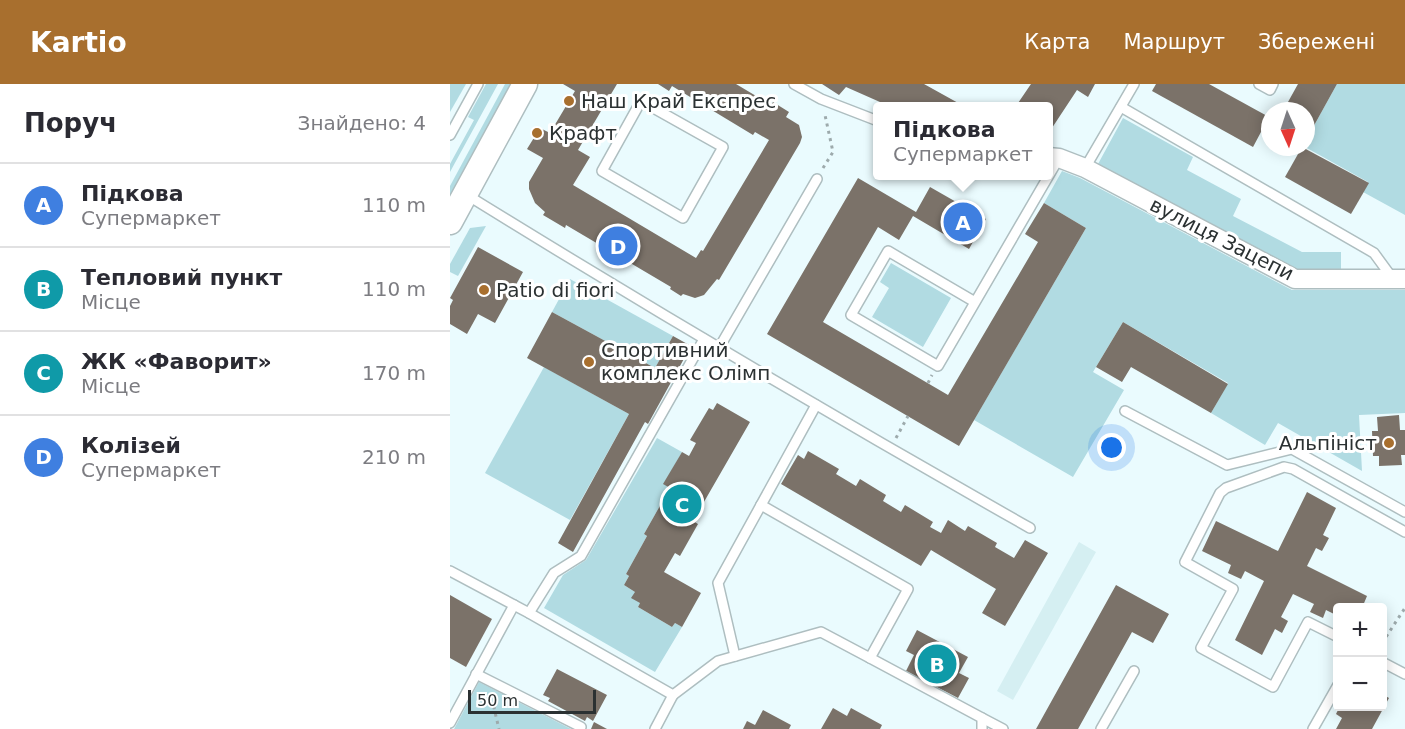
<!DOCTYPE html>
<html lang="uk">
<meta charset="utf-8">
<style>
body{margin:0;font-family:"DejaVu Sans",sans-serif;background:#f2f2f3;color:#2b2b33}
.controls{position:absolute;right:18px;bottom:18px;display:grid;overflow:hidden;border-radius:6px;box-shadow:0 3px 15px #0003}
.controls button{width:54px;height:54px;display:grid;place-items:center;padding:0;border:0;border-bottom:2px solid #e1e1e2;background:#fff;color:#2b2b33;font:30px sans-serif}
.compass{position:absolute;left:811px;top:18px;width:54px;height:54px;border-radius:50%;background:#fff;box-shadow:0 3px 15px #0003;rotate:177deg}
.scale{position:absolute;left:18px;bottom:15px;width:128px;box-sizing:border-box;padding-left:6px;border:3px solid #2b3132;border-top:0;font-size:16px;line-height:21px;white-space:nowrap;color:#2b3132;-webkit-text-stroke:4px #fff;paint-order:stroke}
.you{position:absolute;left:662px;top:364px;width:21px;height:21px;margin:-15px;border:4px solid #fff;border-radius:50%;background:#1a73e8;box-shadow:0 0 0 9px #1a73e833}
.badge{display:grid;place-items:center;width:39px;height:39px;border-radius:50%;background:#a86f2e;color:#fff;font-size:20px;font-weight:700}
.pin{position:absolute;translate:-50% -50%;border:3px solid #fff;box-shadow:0 2px 6px #0006}
.popup{position:absolute;left:423px;top:18px;width:180px;height:78px;box-sizing:border-box;display:grid;place-content:center;border-radius:6px;background:#fff;filter:drop-shadow(0 2px 4px #0005);font-size:20px;white-space:nowrap;color:#7c7c81}
.popup b{font-size:22px;color:#2b2b33}
.popup::after{content:'';position:absolute;left:50%;top:100%;margin-left:-12px;border:12px solid transparent;border-top-color:#fff}
.list{margin:0;padding:0;list-style:none}
h2{display:flex;justify-content:space-between;align-items:center;height:78px;margin:0;padding:0 24px;font-size:26px}
h2 small{font-size:20px;font-weight:400;color:#7c7c81}
.list li{display:grid;grid-template-columns:39px 1fr auto;gap:18px;align-items:center;box-sizing:border-box;height:84px;padding:0 24px;border-top:2px solid #e1e1e2}
.list b{display:block;font-size:22px;white-space:nowrap}
.list p{margin:0;font-size:20px;white-space:nowrap;color:#7c7c81}
.list em{font-size:20px;font-style:normal;color:#7c7c81}
.map{position:relative;flex:none;width:955px;height:645px;overflow:hidden}
header{display:flex;align-items:center;gap:36px;box-sizing:border-box;height:84px;padding:0 30px;background:#a86f2e;color:#fff}
header strong{font-size:28px}
nav{display:flex;gap:33px;margin-inline-start:auto;font-size:21px}
main{display:flex}
aside{flex:1;background:#fff}
.map>svg:first-child{display:block}
.built{fill:#d5eff2}
.green{fill:#b1dbe2}
.building{fill:#7b7269}
.lines{fill:none;stroke-linecap:round;stroke-linejoin:round}
.lane-casing{stroke:#aebec0;stroke-width:12}
.street-casing{stroke:#aebec0;stroke-width:21}
.secondary-casing{stroke:#aebec0;stroke-width:27}
.path{stroke:#9daaac;stroke-width:3;stroke-dasharray:3 4.5;stroke-linecap:butt}
.lane{stroke:#fff;stroke-width:9}
.street{stroke:#fff;stroke-width:18}
.secondary{stroke:#fff;stroke-width:24}
.poi-dot{fill:#a86f2e;stroke:#fff;stroke-width:2}
.labels{text-anchor:middle;dominant-baseline:central;stroke-width:6;stroke-linejoin:round;paint-order:stroke}
.poi-label{font-size:20px;fill:#2b3132;stroke:#fff;text-anchor:start}
.street-label{font-size:20px;fill:#2b3132;stroke:#fff}
</style>
<header>
<strong>Kartio</strong>
<nav><a>Карта</a><a>Маршрут</a><a>Збережені</a></nav>
</header>
<main>
<aside>
<h2>Поруч<small>Знайдено: 4</small></h2>
<ul class="list">
<li><span class="badge" style="background:#3f7fe0">A</span><div><b>Підкова</b><p>Супермаркет</p></div><em>110 m</em></li>
<li><span class="badge" style="background:#0f9aa8">B</span><div><b>Тепловий пункт</b><p>Місце</p></div><em>110 m</em></li>
<li><span class="badge" style="background:#0f9aa8">C</span><div><b>ЖК «Фаворит»</b><p>Місце</p></div><em>170 m</em></li>
<li><span class="badge" style="background:#3f7fe0">D</span><div><b>Колізей</b><p>Супермаркет</p></div><em>210 m</em></li>
</ul>
</aside>
<div class="map">
<svg width="955" height="645" viewBox="0 0 955 645">
<rect width="100%" height="100%" fill="#eafbfe"/>
<path class="built" d="M629 458 646 468 563 616 547 607Z"/>
<g class="green">
<path d="M0 0H16L0 28Z"/>
<path d="M36 0H48L0 88V80L24 36 18 33Z"/>
<path d="M55 0H65L0 119V102Z"/>
<path d="M887 0H955V131L913 108 918 98 855 63 856 56Z"/>
<path d="M673 34 743 73 737 86 791 115 783 132 852 168H891V186H847L648 80Z"/>
<path d="M612 87 630 94 842 206H955V329L909 331 912 387 828 339 815 361 761 329 778 299 673 238 643 288 674 306 623 393 524 336 636 144 594 119Z"/>
<path d="M36 142 8 192 0 188V180L20 144Z"/>
<path d="M441 179 501 214 473 263 422 233 439 204 430 198Z"/>
<path d="M120 195 223 252 205 284 102 228Z"/>
<path d="M94 283 179 330 120 436 35 389Z"/>
<path d="M207 354 232 368 214 400 220 404 194 450 197 452 176 490 179 492 174 501 185 508 190 519 188 523 222 543 225 539 232 543 205 588 94 524 113 491 136 476Z"/>
<path d="M29 598 121 645H4Z"/>
</g>
<g class="building">
<path d="M113 0H167L128 66 140 73 123 101 246 174 251 166 253 167 319 56 305 48 303 51 222 2 219 7 208 0H286L321 21 323 18 339 28 336 33 349 41 352 53 350 59 269 196 267 195 254 211 245 214 233 210 231 212 220 205 221 203 116 141 115 144 93 131 95 128 85 119 79 105V98L93 74 77 65 90 44 100 49 125 7Z"/>
<path d="M372 0H474L510 20 509 22H439L396 3 389 11Z"/>
<path d="M581 0H645L638 13 627 6 598 50V22H566Z"/>
<path d="M706 0H759L819 33 803 63 702 7Z"/>
<path d="M848 0H887L856 56V27H833Z"/>
<path d="M852 63 919 99 901 130 835 93Z"/>
<path d="M408 94 466 128 480 103 536 135 519 165 463 132 449 156 428 143 373 238 498 311 588 158 575 150 594 119 636 144 509 362 317 250Z"/>
<path d="M28 163 73 188 45 239 28 230 17 250 0 240V222L3 216 0 214Z"/>
<path d="M102 228 205 284 223 252 241 262 198 340 195 338 123 468 108 459 179 330 77 274Z"/>
<path d="M673 238 778 300 761 329 681 283 672 298 646 283Z"/>
<path d="M267 319 300 338 243 437 248 440 230 472 225 469 214 488 251 509 232 543 225 539 222 543 188 523 190 519 181 514 185 508 174 501 179 492 176 490 197 452 194 450 220 404 213 400 232 368 239 372 246 359 240 356 259 324 263 326Z"/>
<path d="M949 331 950 346H955V371H951L952 381 929 382V372H923L922 347H928L927 333Z"/>
<path d="M358 367 389 385 386 390 406 402 410 395 436 411 433 417 451 428 455 421 483 438 480 443 491 449 498 436 515 447 518 442 547 459 545 463 564 474 575 456 598 469 555 542 532 529 546 505 481 466 471 482 331 400 348 371 354 375Z"/>
<path d="M857 408 886 424 873 451 879 454 872 467 866 464 857 482 917 512 912 524H888V532L876 526 873 534 860 528 864 520 843 510 831 533 838 537 832 549 825 545 812 571 785 556 814 497 795 487 791 495 778 489 781 481 752 467 766 437 828 467Z"/>
<path d="M666 501 719 530 703 559 682 548 628 645H586Z"/>
<path d="M0 511 42 535 16 583 0 574Z"/>
<path d="M467 546 518 573 509 589 519 594 508 614 456 587 464 571 456 567Z"/>
<path d="M107 585 157 611 143 637 137 633 135 637 98 617 100 614 93 611Z"/>
<path d="M932 610 939 614 922 645H886L892 634 886 630 890 622H932Z"/>
<path d="M383 624 397 632 401 624 432 641 430 645H371Z"/>
<path d="M313 626 341 641 339 645H293L297 637 305 641Z"/>
<path d="M144 638 157 645H141Z"/>
</g>
<g class="lines">
<defs>
<g id="lane">
<path d="M344 0 371 15 428 37"/>
<path d="M809 0 820 6 823 0"/>
<path d="M191 17 273 63 233 134 152 87Z"/>
<path d="M671 23 924 169 943 195"/>
<path d="M0 51 28 0"/>
<path d="M635 84 684 0"/>
<path d="M17 111C203 226 391 337 580 444"/>
<path d="M525 218 438 167 401 231 488 282 609 74"/>
<path d="M269 264 367 95"/>
<path d="M366 321 311 421 458 505 420 574 532 634V645"/>
<path d="M675 327 777 381 842 365 955 428"/>
<path d="M0 487 79 529 223 611 268 577 371 548 420 574"/>
<path d="M79 529 104 489 131 472 254 255"/>
<path d="M888 553 858 538 823 603 751 564 783 505 735 478 770 409 776 404 834 383 843 385 955 448"/>
<path d="M285 572 268 499 311 421"/>
<path d="M932 578 955 590"/>
<path d="M26 590 131 643"/>
<path d="M532 634 553 645"/>
<path d="M0 639 64 521"/>
<path d="M205 645 223 611"/>
<path d="M651 645 684 587"/>
<path d="M863 645 888 601"/>
</g>
<path id="street" d="M598 73 609 74 635 84 845 195H955"/>
<path id="secondary" d="M0 138 75 0"/>
</defs>
<use href="#lane" class="lane-casing"/>
<use href="#street" class="street-casing"/>
<use href="#secondary" class="secondary-casing"/>
<g class="path">
<path d="M373 84 383 68 375 31"/>
<path d="M478 299 482 291"/>
<path d="M446 354 458 332"/>
<path d="M932 559 955 524"/>
<path d="M46 615 44 624 49 645"/>
</g>
<use href="#lane" class="lane"/>
<use href="#street" class="street"/>
<use href="#secondary" class="secondary"/>
</g>
<g class="poi-dot">
<circle cx="119" cy="17" r="6"/>
<circle cx="87" cy="49" r="6"/>
<circle cx="34" cy="206" r="6"/>
<circle cx="139" cy="278" r="6"/>
<circle cx="939" cy="359" r="6"/>
</g>
<g class="labels">
<g class="poi-label">
<text x="131" y="17">Наш Край Експрес</text>
<text x="99" y="49">Крафт</text>
<text x="46" y="206">Patio di fiori</text>
<text x="151" y="266">Спортивний<tspan x="151" dy="23">комплекс Олімп</tspan></text>
<text x="927" y="359" text-anchor="end">Альпініст</text>
</g>
<g class="street-label">
<text transform="translate(772 155) rotate(27)">вулиця Зацепи</text>
</g>
</g>
</svg>
<div class="controls">
<button>+</button>
<button>−</button>
</div>
<svg class="compass" viewBox="-18 -18 36 36"><path d="M0-13l5 13h-10z" fill="#e53935"/><path d="M0 13l5-13h-10z" fill="#7c7c81"/></svg>
<div class="scale">50 m</div>
<div class="you"></div>
<div class="pin badge" style="left:513px;top:138px;background:#3f7fe0">A</div>
<div class="popup"><b>Підкова</b>Супермаркет</div>
<div class="pin badge" style="left:487px;top:580px;background:#0f9aa8">B</div>
<div class="pin badge" style="left:232px;top:420px;background:#0f9aa8">C</div>
<div class="pin badge" style="left:168px;top:162px;background:#3f7fe0">D</div>
</div>
</main>
